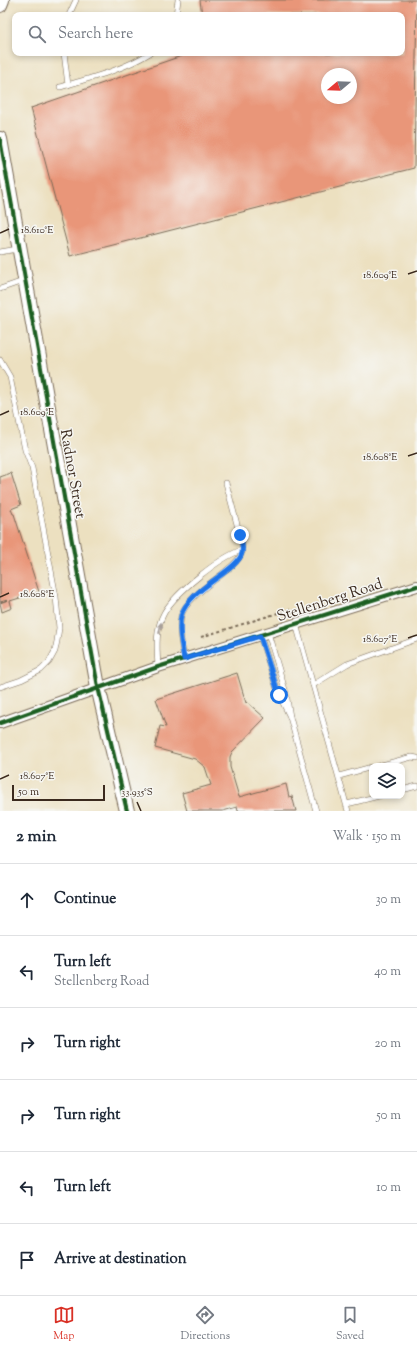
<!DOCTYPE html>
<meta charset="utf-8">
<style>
body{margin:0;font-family:"Sorts Mill Goudy",serif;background:#f2f2f3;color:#1f2937}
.controls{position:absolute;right:12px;bottom:12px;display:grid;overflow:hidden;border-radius:8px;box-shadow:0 2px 6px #0003}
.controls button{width:36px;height:36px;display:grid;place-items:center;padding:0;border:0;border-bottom:1px solid #e0e1e3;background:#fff;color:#1f2937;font:20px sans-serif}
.compass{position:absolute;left:321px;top:68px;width:36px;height:36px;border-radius:50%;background:#fff;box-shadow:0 2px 6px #0003;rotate:251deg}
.scale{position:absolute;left:12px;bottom:10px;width:93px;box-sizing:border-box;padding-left:4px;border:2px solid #3b2a1e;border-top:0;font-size:11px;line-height:14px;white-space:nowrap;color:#3b2a1e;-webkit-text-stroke:3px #f6f6f2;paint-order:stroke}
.stop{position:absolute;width:12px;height:12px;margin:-9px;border:3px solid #1a73e8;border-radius:50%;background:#fff}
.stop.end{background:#1a73e8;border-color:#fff;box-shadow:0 1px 4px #0008}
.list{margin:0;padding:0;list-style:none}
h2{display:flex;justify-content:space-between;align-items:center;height:52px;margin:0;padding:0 16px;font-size:17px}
h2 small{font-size:13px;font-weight:400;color:#747a83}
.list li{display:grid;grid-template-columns:26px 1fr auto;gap:12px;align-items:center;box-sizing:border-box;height:72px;padding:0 16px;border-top:1px solid #e0e1e3}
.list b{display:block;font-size:15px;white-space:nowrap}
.list p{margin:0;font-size:13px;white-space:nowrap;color:#747a83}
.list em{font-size:13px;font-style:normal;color:#747a83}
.icon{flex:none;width:22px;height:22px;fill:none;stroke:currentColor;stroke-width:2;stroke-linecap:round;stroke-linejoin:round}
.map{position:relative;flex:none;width:417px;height:811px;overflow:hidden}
.search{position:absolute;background:#fff;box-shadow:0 2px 6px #0003;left:12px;right:12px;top:12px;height:44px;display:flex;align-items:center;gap:10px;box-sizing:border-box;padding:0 14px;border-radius:8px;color:#747a83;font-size:15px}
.sheet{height:484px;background:#fff}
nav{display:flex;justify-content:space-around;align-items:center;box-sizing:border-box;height:56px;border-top:1px solid #e0e1e3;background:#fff;font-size:11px;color:#747a83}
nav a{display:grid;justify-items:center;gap:2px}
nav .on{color:#d93025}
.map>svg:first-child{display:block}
.building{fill:#e99679;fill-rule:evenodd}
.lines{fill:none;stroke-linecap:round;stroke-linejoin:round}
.lane-casing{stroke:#796a57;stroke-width:6}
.street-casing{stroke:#796a57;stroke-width:12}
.secondary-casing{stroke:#796a57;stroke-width:16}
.path{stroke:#796a57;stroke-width:2;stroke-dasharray:3 3;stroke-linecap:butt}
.lane{stroke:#fff;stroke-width:5}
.street{stroke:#fff;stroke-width:10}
.secondary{stroke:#fff;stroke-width:14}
.cycleway-casing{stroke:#f6f6f2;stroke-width:6}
.cycleway{stroke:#1b5e20;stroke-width:4}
.oneway{fill:#a79f9a}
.route{stroke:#1a73e8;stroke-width:5}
.ticks{fill:none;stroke:#3b2a1e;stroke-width:1.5}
.labels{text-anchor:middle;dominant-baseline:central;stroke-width:3;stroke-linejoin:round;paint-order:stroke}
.street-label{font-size:15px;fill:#3b2a1e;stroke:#f6f6f2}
.ticks-label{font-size:10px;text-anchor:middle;fill:#3b2a1e;stroke:#f6f6f2;stroke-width:3;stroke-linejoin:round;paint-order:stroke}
</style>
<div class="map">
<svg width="417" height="811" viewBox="0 0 417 811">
<rect width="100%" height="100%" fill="#f6f6f2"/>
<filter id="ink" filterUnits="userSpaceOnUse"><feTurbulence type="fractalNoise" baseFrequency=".025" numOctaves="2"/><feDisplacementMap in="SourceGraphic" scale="8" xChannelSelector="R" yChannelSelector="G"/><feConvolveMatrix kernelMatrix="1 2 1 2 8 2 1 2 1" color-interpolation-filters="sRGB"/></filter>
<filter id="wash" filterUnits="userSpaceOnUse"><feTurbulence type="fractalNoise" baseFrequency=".012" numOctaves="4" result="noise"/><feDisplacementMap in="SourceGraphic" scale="16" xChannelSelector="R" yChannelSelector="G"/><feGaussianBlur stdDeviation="0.9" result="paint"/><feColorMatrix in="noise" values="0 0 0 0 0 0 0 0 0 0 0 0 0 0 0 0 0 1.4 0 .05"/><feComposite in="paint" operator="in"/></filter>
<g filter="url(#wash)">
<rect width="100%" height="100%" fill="#ece0c0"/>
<g id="blocks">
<g class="building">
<path d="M200 0H417L414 168 70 256 31 108 190 53H402V15H202ZM327 74H351V98H327Z"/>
<path d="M11 473 21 505 11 509 13 514H14L39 592 10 601 12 608 2 612 0 603 8 600 0 602V477Z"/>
<path d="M237 673 246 703 247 702 265 718 232 752 230 757V767L239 797 286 784 289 797 292 796 296 811H238L237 807 223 811H187L182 793 211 785 205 767 195 759 155 748 160 726 166 727 156 699Z"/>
</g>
</g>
</g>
<g filter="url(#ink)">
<use href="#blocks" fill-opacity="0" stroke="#796a57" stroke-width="1"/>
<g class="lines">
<defs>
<g id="lane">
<path d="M69 15 76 0"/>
<path d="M176 15 178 0"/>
<path d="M64 53 68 85"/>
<path d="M60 87C91 78 123 70 150 53"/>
<path d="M0 252 18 249"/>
<path d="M0 289 23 281"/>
<path d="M0 360 10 377 25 450 32 468 56 597 59 628 57 641 55 651 49 662 41 670 21 680 0 687"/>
<path d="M226 483 242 543V550"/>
<path d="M296 624 348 811"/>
<path d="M260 635 279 695 290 717 286 693 268 633"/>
<path d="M158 667C157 650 155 629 164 613 175 593 220 557 242 550 243 567 188 591 181 616 178 630 182 645 184 659"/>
<path d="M313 685 347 664 417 639"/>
<path d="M290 717 316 811"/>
<path d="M378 766 412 757 417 758"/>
<path d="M339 776 372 767"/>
<path d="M402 790 417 786"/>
<path d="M347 804 379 796"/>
</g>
<path id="street" d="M0 723 158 667 417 586"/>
<g id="secondary">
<path d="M0 5 2 0"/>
<path d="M0 139 98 687 127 811"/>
</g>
</defs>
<use href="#lane" class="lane-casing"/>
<use href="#street" class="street-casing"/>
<use href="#secondary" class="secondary-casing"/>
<path class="path" d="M201 637 291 609 294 613"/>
<use href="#lane" class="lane"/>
<use href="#street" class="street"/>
<use href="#secondary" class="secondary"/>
<defs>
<g id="cycleway">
<path d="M0 139 98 687 127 811"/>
<path d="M0 723 158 667 417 586"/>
</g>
</defs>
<use href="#cycleway" class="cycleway-casing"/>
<use href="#cycleway" class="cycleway"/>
</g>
<defs><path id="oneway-solid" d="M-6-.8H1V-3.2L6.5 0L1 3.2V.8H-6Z"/></defs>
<use class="oneway" href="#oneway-solid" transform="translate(160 628) rotate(-79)"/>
</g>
<g class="lines" filter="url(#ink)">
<path class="route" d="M240 535C242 541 243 547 242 553 238 571 188 589 181 616 178 630 182 645 184 659L260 636 279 695"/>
</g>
<path class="ticks" d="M0 233 9 229M408 274 417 271M0 415 9 411M408 456 417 453M0 597 9 593M408 638 417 635M0 779 9 775M137 802 141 811"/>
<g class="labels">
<g class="street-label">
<text transform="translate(72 474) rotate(80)">Radnor Street</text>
<text transform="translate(330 601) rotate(-18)">Stellenberg Road</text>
</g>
</g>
<g class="ticks-label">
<text x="37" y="233">18.610°E</text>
<text x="380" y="278">18.609°E</text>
<text x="37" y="415">18.609°E</text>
<text x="380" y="460">18.608°E</text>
<text x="37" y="597">18.608°E</text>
<text x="380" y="642">18.607°E</text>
<text x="37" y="779">18.607°E</text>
<text x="137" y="795">33.935°S</text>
</g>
</svg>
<div class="controls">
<button><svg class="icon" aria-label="layers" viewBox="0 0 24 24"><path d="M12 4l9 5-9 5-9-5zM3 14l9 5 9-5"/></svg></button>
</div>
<svg class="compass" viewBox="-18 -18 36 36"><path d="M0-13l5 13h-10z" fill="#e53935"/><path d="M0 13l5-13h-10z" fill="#747a83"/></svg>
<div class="scale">50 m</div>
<div class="stop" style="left:279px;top:695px"></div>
<div class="stop end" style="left:240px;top:535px"></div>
<div class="search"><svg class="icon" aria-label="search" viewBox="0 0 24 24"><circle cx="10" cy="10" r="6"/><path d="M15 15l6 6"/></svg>Search here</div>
</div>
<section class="sheet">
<h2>2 min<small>Walk · 150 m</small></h2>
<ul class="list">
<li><svg class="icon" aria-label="ahead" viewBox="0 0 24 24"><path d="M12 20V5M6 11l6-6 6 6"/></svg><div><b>Continue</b></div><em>30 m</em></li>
<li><svg class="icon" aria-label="left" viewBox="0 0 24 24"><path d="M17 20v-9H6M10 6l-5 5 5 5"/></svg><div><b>Turn left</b><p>Stellenberg Road</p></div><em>40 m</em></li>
<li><svg class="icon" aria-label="right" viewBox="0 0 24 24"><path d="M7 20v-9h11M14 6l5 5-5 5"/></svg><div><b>Turn right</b></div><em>20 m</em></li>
<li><svg class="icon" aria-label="right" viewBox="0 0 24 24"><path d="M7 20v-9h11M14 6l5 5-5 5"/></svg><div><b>Turn right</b></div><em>50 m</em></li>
<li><svg class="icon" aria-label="left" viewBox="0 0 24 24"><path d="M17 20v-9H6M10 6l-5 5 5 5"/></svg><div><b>Turn left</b></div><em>10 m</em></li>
<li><svg class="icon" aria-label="arrive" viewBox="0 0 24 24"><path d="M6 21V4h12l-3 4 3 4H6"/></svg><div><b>Arrive at destination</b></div></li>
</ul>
</section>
<nav>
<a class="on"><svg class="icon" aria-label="map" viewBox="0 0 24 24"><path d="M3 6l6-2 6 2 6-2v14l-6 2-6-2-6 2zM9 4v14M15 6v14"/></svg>Map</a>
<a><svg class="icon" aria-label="directions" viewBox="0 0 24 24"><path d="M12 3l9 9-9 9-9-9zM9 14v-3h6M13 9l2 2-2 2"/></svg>Directions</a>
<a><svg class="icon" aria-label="saved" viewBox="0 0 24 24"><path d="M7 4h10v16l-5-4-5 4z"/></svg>Saved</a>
</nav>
